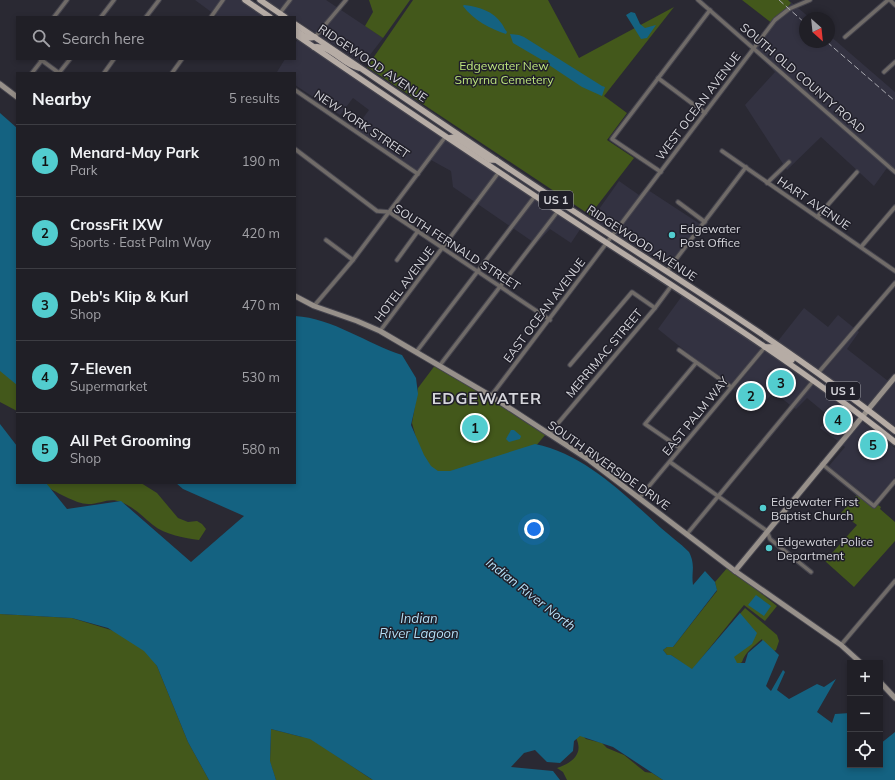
<!DOCTYPE html>
<meta charset="utf-8">
<style>
body{margin:0;font-family:Mulish,sans-serif;background:#2d2c32;color:#f1f3f6}
.controls{position:absolute;right:12px;bottom:12px;display:grid;overflow:hidden;border-radius:0px;box-shadow:0 2px 6px #0003}
.controls button{width:36px;height:36px;display:grid;place-items:center;padding:0;border:0;border-bottom:1px solid #3d3d43;background:#201f26;color:#f1f3f6;font:20px sans-serif}
.compass{position:absolute;left:799px;top:12px;width:36px;height:36px;border-radius:50%;background:#201f26;box-shadow:0 2px 6px #0003;rotate:153deg}
.you{position:absolute;left:534px;top:529px;width:14px;height:14px;margin:-10px;border:3px solid #fff;border-radius:50%;background:#1a73e8;box-shadow:0 0 0 6px #1a73e833}
.badge{display:grid;place-items:center;width:26px;height:26px;border-radius:50%;background:#52cdcf;color:#111;font-size:13px;font-weight:700}
.pin{position:absolute;translate:-50% -50%;border:2px solid #fff;box-shadow:0 1px 4px #0006}
.list{margin:0;padding:0;list-style:none}
h2{display:flex;justify-content:space-between;align-items:center;height:52px;margin:0;padding:0 16px;font-size:17px}
h2 small{font-size:13px;font-weight:400;color:#a2a2a7}
.list li{display:grid;grid-template-columns:26px 1fr auto;gap:12px;align-items:center;box-sizing:border-box;height:72px;padding:0 16px;border-top:1px solid #3d3d43}
.list b{display:block;font-size:15px;white-space:nowrap}
.list p{margin:0;font-size:13px;white-space:nowrap;color:#a2a2a7}
.list em{font-size:13px;font-style:normal;color:#a2a2a7}
.icon{flex:none;width:22px;height:22px;fill:none;stroke:currentColor;stroke-width:2;stroke-linecap:round;stroke-linejoin:round}
.map{position:relative;flex:none;width:895px;height:780px;overflow:hidden}
.search{position:absolute;background:#201f26;box-shadow:0 2px 6px #0003;left:16px;top:16px;width:280px;height:44px;display:flex;align-items:center;gap:10px;box-sizing:border-box;padding:0 14px;border-radius:0px;color:#a2a2a7;font-size:15px}
.panel{position:absolute;background:#201f26;box-shadow:0 2px 6px #0003;left:16px;top:72px;width:280px;height:412px;border-radius:0px}
.map>svg:first-child{display:block}
.built{fill:#333241}
.green{fill:#43581b}
.water{fill:#146281}
.lines{fill:none;stroke-linecap:round;stroke-linejoin:round}
.street-casing{stroke:#45444e;stroke-width:5.5}
.secondary-casing{stroke:#45444e;stroke-width:7}
.primary-casing{stroke:#45444e;stroke-width:8}
.street{stroke:#706b68;stroke-width:3.5}
.secondary{stroke:#97908a;stroke-width:5}
.primary{stroke:#b6aca5;stroke-width:5.5}
.rail{stroke:#aaaab1;stroke-width:1;stroke-dasharray:6 3;stroke-linecap:butt}
.poi-dot{fill:#52cdcf;stroke:#201f29;stroke-width:1.5}
.labels{text-anchor:middle;dominant-baseline:central;stroke-width:3;stroke-linejoin:round;paint-order:stroke}
.shield{fill:#201f29;stroke:#9e9ea5;stroke-width:1}
.shield-label{font-size:11px;font-weight:bold;fill:#d4d4da}
.street-label{font-size:12px;fill:#d4d4da;stroke:#201f29}
.park-label{font-size:12px;fill:#bce47c;stroke:#201f29}
.poi-label{font-size:12px;fill:#d4d4da;stroke:#201f29;text-anchor:start}
.water-label{font-size:13px;font-style:italic;fill:#b3dff6;stroke:#201f29}
.district-label{font-size:16px;font-weight:bold;letter-spacing:1px;fill:#d4d4da;stroke:#201f29}
</style>
<div class="map">
<svg width="895" height="780" viewBox="0 0 895 780">
<rect width="100%" height="100%" fill="#2a2933"/>
<g class="built">
<path d="M195 0H241L264 16 218 17Z"/>
<path d="M266 0H326L383 38 363 64 295 19V17H291Z"/>
<path d="M791 2 810 18H805V42H829V35L895 92V175L887 168 874 186 821 137 787 170 745 105 775 72 752 50Z"/>
<path d="M298 39 581 228 571 243 550 229 536 244 453 187 451 171 431 160 420 175 354 130 369 110 353 98 340 115 295 85V73L277 72 285 59H295V43Z"/>
<path d="M619 181 639 195 645 188 703 226 695 234 670 267 592 219Z"/>
<path d="M682 296 761 348 729 386 658 329Z"/>
<path d="M804 308 828 327 838 315 859 332 847 349 888 381 868 405 778 341Z"/>
<path d="M765 351 809 382 790 405 774 392 758 408 733 390Z"/>
<path d="M895 380V426L872 408Z"/>
<path d="M813 384 857 418 838 441 820 428 830 417 807 398 796 409 794 408Z"/>
<path d="M861 421 895 448V477L874 502 829 466 845 447 841 444Z"/>
</g>
<g class="green">
<path d="M369 0H410L383 38 365 26 373 12Z"/>
<path d="M413 0H548L579 58 674 7 604 96 627 113 607 140 634 158 590 215 367 67Z"/>
<path d="M742 0H788L791 3 773 24Z"/>
<path d="M0 356 17 384V411L0 402Z"/>
<path d="M436 364 546 434 535 447 457 489 422 460 412 423 418 388Z"/>
<path d="M42 483H141L157 493 178 518 188 522 197 521 202 524 206 529 199 540C185 538 165 535 153 525 142 516 135 508 121 502 109 497 101 504 88 504 76 504 55 491 43 485Z"/>
<path d="M857 495 873 507 878 505 881 507 880 509 895 522V541L854 587 825 561 857 525 841 513Z"/>
<path d="M728 567 777 606 765 621 744 605 692 670 671 655H667L663 650 667 647H673L717 591 715 582Z"/>
<path d="M745 608 777 635 779 641 776 650 774 651 763 643 762 639C754 646 745 652 742 662L739 664 734 662 733 656 739 615Z"/>
<path d="M0 614 72 618 137 638 157 666 188 742 209 780H0Z"/>
<path d="M271 729 302 737 307 736 371 779 377 780H276L270 762Z"/>
<path d="M582 735 586 739 602 743 607 748 624 755 645 772 652 773 663 780H567L563 772 557 768C572 763 584 754 576 738Z"/>
</g>
<g class="water">
<path d="M464 5C480 7 493 11 502 24 504 27 505 30 507 32L506 34C491 29 473 20 463 6Z"/>
<path d="M631 12 635 13 640 24 645 28 656 25 647 38 641 39 626 15Z"/>
<path d="M510 34 519 35 524 37 602 86 605 87 602 96 582 87 549 65 548 60H542L513 43Z"/>
<path d="M0 113 17 128V385L0 371Z"/>
<path d="M295 316C333 318 367 344 402 355L416 378 418 394 411 425 424 455 431 466 438 471H450L535 444C585 454 625 495 661 528 670 536 680 543 689 552 696 566 691 572 693 585L705 571 715 582 717 590 673 647H667L663 650 667 655H671L692 669 740 613 757 633 752 644 734 657 737 663H745L748 653 763 640 779 655 766 686 771 691 783 670 785 672 777 690 789 699 817 684 824 687 836 679 817 712 832 723 835 714 850 713V765H880V744L895 732V780H663L613 747 580 736 574 741 573 751 560 763 547 762 535 750 524 753 511 767 553 771 560 780H373L310 739 271 729 270 761 276 780H209L188 742 157 666 144 651 108 628 72 618 0 614V424L17 446V483H46L67 509 121 501 191 562 244 516 183 489 176 483H295Z"/>
<path d="M511 430H514L521 436 520 439 509 442 506 439Z"/>
<path d="M756 595 771 606 764 616 748 605Z"/>
</g>
<g class="lines">
<defs>
<g id="street">
<path d="M698 0 895 172"/>
<path d="M890 0 895 5"/>
<path d="M280 13 290 0"/>
<path d="M54 17 67 0"/>
<path d="M101 17 114 0"/>
<path d="M146 17 159 0"/>
<path d="M211 17 223 0"/>
<path d="M315 37 346 0"/>
<path d="M845 37 888 0"/>
<path d="M40 59 59 73 70 59"/>
<path d="M884 72 895 62"/>
<path d="M32 73 42 60"/>
<path d="M104 73 114 59"/>
<path d="M172 73 182 59"/>
<path d="M658 78 705 113"/>
<path d="M295 90 418 174"/>
<path d="M295 149 377 211 389 212 550 320"/>
<path d="M722 151 895 271"/>
<path d="M661 172 612 139 710 10"/>
<path d="M767 183 789 162"/>
<path d="M678 202 705 222"/>
<path d="M817 217 857 172"/>
<path d="M326 240 353 260"/>
<path d="M861 247 895 207"/>
<path d="M397 260 418 231"/>
<path d="M667 271 746 167"/>
<path d="M314 306 353 260 446 136"/>
<path d="M380 331 499 172"/>
<path d="M679 350 731 387"/>
<path d="M417 351 535 196"/>
<path d="M440 365 558 211"/>
<path d="M570 365 632 292 655 308"/>
<path d="M818 373 895 283"/>
<path d="M491 396 775 20 789 9 810 0"/>
<path d="M549 434 655 308 672 285"/>
<path d="M680 448 645 424 696 363"/>
<path d="M670 462 767 531 770 539 811 572"/>
<path d="M822 464 874 506 895 481"/>
<path d="M640 497 765 347"/>
<path d="M687 534 814 380"/>
<path d="M841 645 895 581"/>
</g>
<g id="secondary">
<path d="M0 84 17 97"/>
<path d="M295 296 314 306 357 321 380 331 491 396 589 460 735 571 841 645 861 663"/>
<path d="M735 571 895 377"/>
<path d="M880 682 895 698"/>
</g>
<g id="primary">
<path d="M245 0 270 17"/>
<path d="M260 0 285 17"/>
<path d="M295 24C385 84 473 146 564 205 676 278 790 348 895 431"/>
<path d="M295 30C301 34 307 40 315 37"/>
<path d="M295 34C382 94 470 153 558 211 672 286 788 357 895 442"/>
<path d="M314 47C330 44 343 65 359 68"/>
<path d="M449 138 455 137 490 160H496"/>
<path d="M765 347H772L792 360"/>
</g>
</defs>
<use href="#street" class="street-casing"/>
<use href="#secondary" class="secondary-casing"/>
<use href="#primary" class="primary-casing"/>
<use href="#street" class="street"/>
<use href="#secondary" class="secondary"/>
<use href="#primary" class="primary"/>
<g class="rail">
<path d="M779 0 805 23"/>
<path d="M827 42 895 101"/>
</g>
</g>
<g class="poi-dot">
<circle cx="672" cy="235" r="4"/>
<circle cx="763" cy="508" r="4"/>
<circle cx="769" cy="548" r="4"/>
</g>
<g class="labels">
<g class="shield">
<rect x="539" y="191" width="34" height="18" rx="3"/>
<rect x="826" y="382" width="34" height="18" rx="3"/>
</g>
<g class="shield-label">
<text x="556" y="200">US 1</text>
<text x="843" y="391">US 1</text>
</g>
<g class="street-label">
<text transform="translate(373 63) rotate(34)">RIDGEWOOD AVENUE</text>
<text transform="translate(803 78) rotate(41)">SOUTH OLD COUNTY ROAD</text>
<text transform="translate(698 106) rotate(-53)">WEST OCEAN AVENUE</text>
<text transform="translate(362 124) rotate(34)">NEW YORK STREET</text>
<text transform="translate(814 203) rotate(34)">HART AVENUE</text>
<text transform="translate(642 243) rotate(33)">RIDGEWOOD AVENUE</text>
<text transform="translate(457 247) rotate(33)">SOUTH FERNALD STREET</text>
<text transform="translate(404 284) rotate(-53)">HOTEL AVENUE</text>
<text transform="translate(544 310) rotate(-53)">EAST OCEAN AVENUE</text>
<text transform="translate(604 353) rotate(-50)">MERRIMAC STREET</text>
<text transform="translate(695 416) rotate(-51)">EAST PALM WAY</text>
<text transform="translate(609 465) rotate(35)">SOUTH RIVERSIDE DRIVE</text>
</g>
<g class="park-label">
<text x="504" y="65">Edgewater New<tspan x="504" dy="14">Smyrna Cemetery</tspan></text>
</g>
<g class="poi-label">
<text x="680" y="228">Edgewater<tspan x="680" dy="14">Post Office</tspan></text>
<text x="771" y="501">Edgewater First<tspan x="771" dy="14">Baptist Church</tspan></text>
<text x="777" y="541">Edgewater Police<tspan x="777" dy="14">Department</tspan></text>
</g>
<g class="water-label">
<text transform="translate(531 594) rotate(38)">Indian River North</text>
<text x="419" y="618">Indian<tspan x="419" dy="15">River Lagoon</tspan></text>
</g>
<g class="district-label">
<text x="487" y="398">EDGEWATER</text>
</g>
</g>
</svg>
<div class="controls">
<button>+</button>
<button>−</button>
<button><svg class="icon" aria-label="locate" viewBox="0 0 24 24"><circle cx="12" cy="12" r="6"/><path d="M12 2v4M12 18v4M2 12h4M18 12h4"/></svg></button>
</div>
<svg class="compass" viewBox="-18 -18 36 36"><path d="M0-13l5 13h-10z" fill="#e53935"/><path d="M0 13l5-13h-10z" fill="#a2a2a7"/></svg>
<div class="you"></div>
<div class="pin badge" style="left:475px;top:428px">1</div>
<div class="pin badge" style="left:751px;top:396px">2</div>
<div class="pin badge" style="left:781px;top:383px">3</div>
<div class="pin badge" style="left:838px;top:420px">4</div>
<div class="pin badge" style="left:873px;top:445px">5</div>
<div class="search"><svg class="icon" aria-label="search" viewBox="0 0 24 24"><circle cx="10" cy="10" r="6"/><path d="M15 15l6 6"/></svg>Search here</div>
<section class="panel">
<h2>Nearby<small>5 results</small></h2>
<ul class="list">
<li><span class="badge">1</span><div><b>Menard-May Park</b><p>Park</p></div><em>190 m</em></li>
<li><span class="badge">2</span><div><b>CrossFit IXW</b><p>Sports · East Palm Way</p></div><em>420 m</em></li>
<li><span class="badge">3</span><div><b>Deb's Klip &amp; Kurl</b><p>Shop</p></div><em>470 m</em></li>
<li><span class="badge">4</span><div><b>7-Eleven</b><p>Supermarket</p></div><em>530 m</em></li>
<li><span class="badge">5</span><div><b>All Pet Grooming</b><p>Shop</p></div><em>580 m</em></li>
</ul>
</section>
</div>
